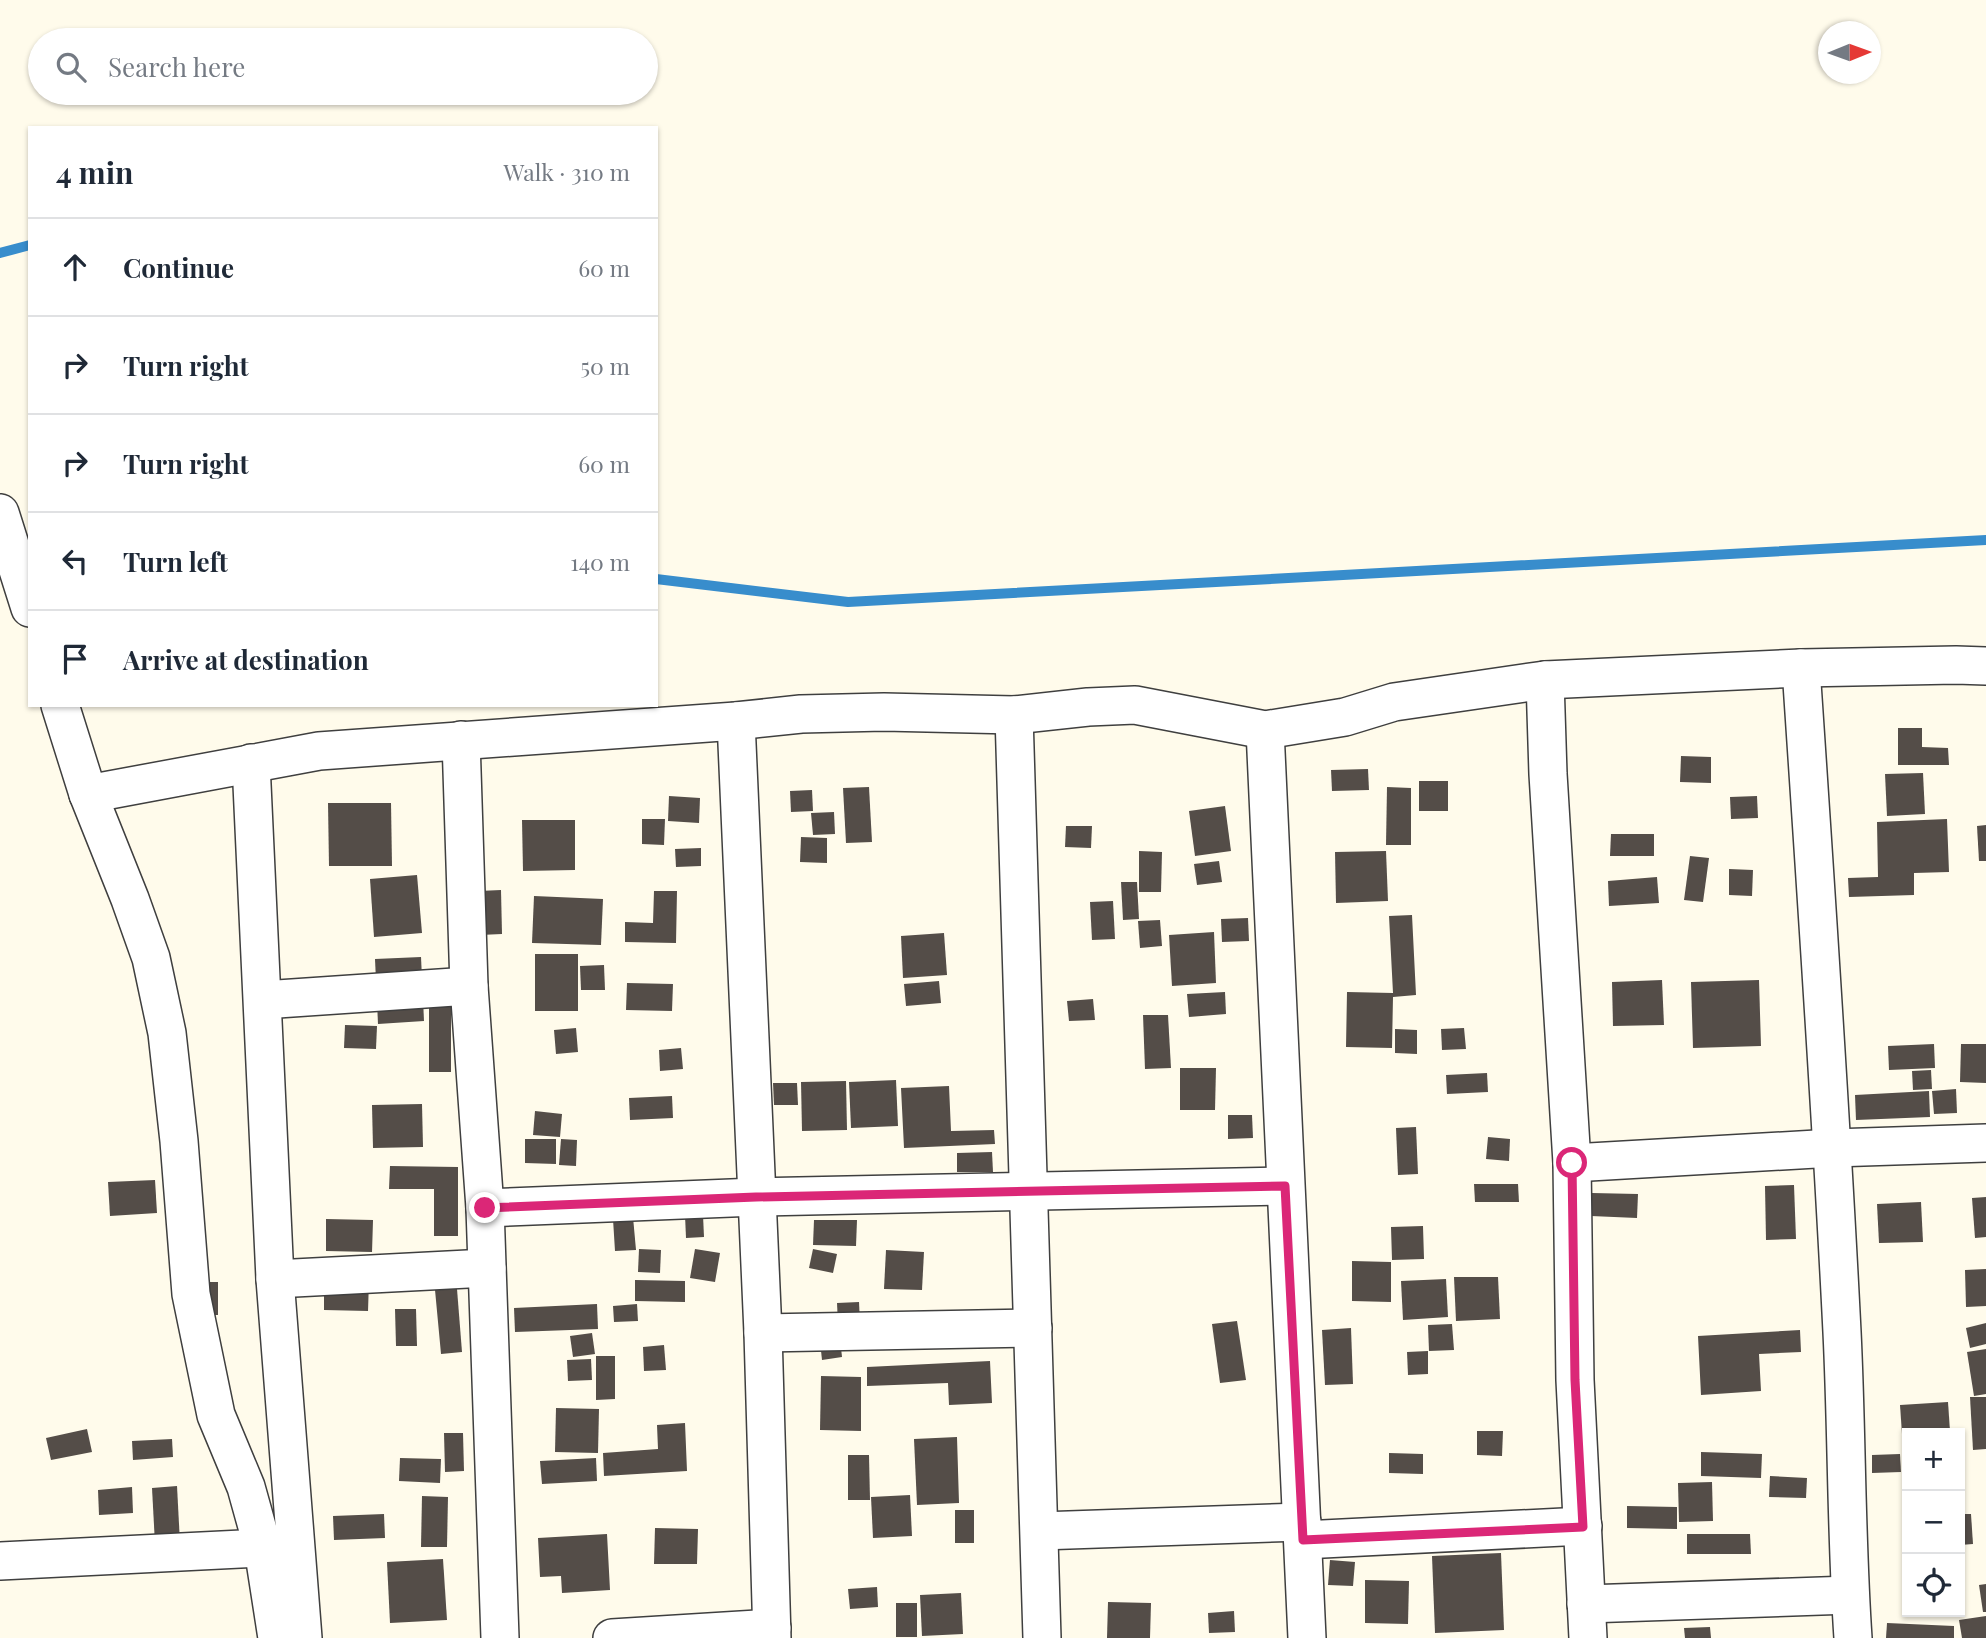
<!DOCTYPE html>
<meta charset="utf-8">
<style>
body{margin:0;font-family:"Playfair Display",serif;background:#f6f6f7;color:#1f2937}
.controls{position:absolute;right:21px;bottom:21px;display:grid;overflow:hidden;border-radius:0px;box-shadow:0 2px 5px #0004}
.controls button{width:63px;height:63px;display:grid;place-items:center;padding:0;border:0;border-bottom:2px solid #e0e1e3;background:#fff;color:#1f2937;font:35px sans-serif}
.compass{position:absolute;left:1818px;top:21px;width:63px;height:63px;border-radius:50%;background:#fff;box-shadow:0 2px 5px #0004;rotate:89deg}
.stop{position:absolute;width:21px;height:21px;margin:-16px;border:5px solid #db2777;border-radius:50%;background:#fff}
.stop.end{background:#db2777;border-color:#fff;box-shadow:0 2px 7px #0008}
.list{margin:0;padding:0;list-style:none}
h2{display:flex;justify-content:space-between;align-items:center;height:91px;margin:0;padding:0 28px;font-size:30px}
h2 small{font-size:23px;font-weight:400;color:#747a83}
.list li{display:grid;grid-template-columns:46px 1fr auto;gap:21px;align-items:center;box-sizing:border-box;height:98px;padding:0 28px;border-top:2px solid #e0e1e3}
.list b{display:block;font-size:26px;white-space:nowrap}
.list em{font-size:23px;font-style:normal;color:#747a83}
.icon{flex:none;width:38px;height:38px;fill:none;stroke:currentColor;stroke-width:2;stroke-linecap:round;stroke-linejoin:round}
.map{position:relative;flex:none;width:1986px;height:1638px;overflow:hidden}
.search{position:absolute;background:#fff;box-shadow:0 2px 5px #0004;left:28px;top:28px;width:630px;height:77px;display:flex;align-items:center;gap:18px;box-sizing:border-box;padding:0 24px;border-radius:38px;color:#747a83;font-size:26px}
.panel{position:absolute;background:#fff;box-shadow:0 2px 5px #0004;left:28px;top:126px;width:630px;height:581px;border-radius:0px}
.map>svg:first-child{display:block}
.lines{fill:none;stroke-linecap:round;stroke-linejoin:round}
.stream{stroke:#388dcc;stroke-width:10}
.building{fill:#544d48}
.minor-casing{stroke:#3f3f3f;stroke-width:40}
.minor{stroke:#fff;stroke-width:37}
.route{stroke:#db2777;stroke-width:9}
</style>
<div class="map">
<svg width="1986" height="1638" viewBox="0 0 1986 1638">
<rect width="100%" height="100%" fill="#fffbeb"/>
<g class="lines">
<g class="stream">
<path d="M0 253 30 245"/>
<path d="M656 579 848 602 1986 540"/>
</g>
</g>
<g class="building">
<path d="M1898 728H1922V747L1948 748 1949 765H1898Z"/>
<path d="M1681 756 1711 757V783L1680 782Z"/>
<path d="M1368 769 1369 790 1332 791 1331 770Z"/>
<path d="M1923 773 1925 814 1887 816 1885 774Z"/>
<rect x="1419" y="781" width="29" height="30"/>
<path d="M869 787 872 842 846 843 843 788Z"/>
<path d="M1387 787 1411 788V845H1386Z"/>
<path d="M812 790 813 811 791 812 790 791Z"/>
<path d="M669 796 700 798 699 823 668 821Z"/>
<path d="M1757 796 1758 818 1731 819 1730 797Z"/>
<path d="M328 803H391L392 866H329Z"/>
<path d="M1225 806 1231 851 1195 856 1189 811Z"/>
<path d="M834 812 835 834 813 835 811 813Z"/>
<path d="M642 819H665L664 845 642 844Z"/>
<path d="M1947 819 1949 872 1914 873V895L1849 897 1848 878 1878 877 1877 822Z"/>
<path d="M522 820H575V870L523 871Z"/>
<path d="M1986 825V861H1979L1977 826Z"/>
<path d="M1066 826H1092L1091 848 1065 847Z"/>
<path d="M1611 834H1654V856H1610Z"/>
<path d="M801 837 827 838V863L800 862Z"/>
<path d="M701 848V866L676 867 675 849Z"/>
<path d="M1139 851 1162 852 1161 892H1139Z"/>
<path d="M1386 851 1388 901 1336 903 1335 852Z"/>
<path d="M1690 856 1709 858 1703 902 1684 900Z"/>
<path d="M1219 861 1222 882 1197 885 1194 864Z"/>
<path d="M1729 869 1753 870 1752 896 1729 895Z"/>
<path d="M417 875 422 933 374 937 370 879Z"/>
<path d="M1657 877 1659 903 1609 906 1608 881Z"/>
<path d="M1121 882H1137L1139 919 1123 920Z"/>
<path d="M501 890 502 934 480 935 479 891Z"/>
<path d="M654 891H677L676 943 625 942V922L653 923Z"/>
<path d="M534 896 603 899 601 945 532 943Z"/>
<path d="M1113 901 1115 939 1092 940 1090 902Z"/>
<path d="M1412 915 1416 995 1393 997 1392 1048 1346 1047 1347 992 1393 993 1389 916Z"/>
<path d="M1248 918 1249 941 1222 942 1221 919Z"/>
<path d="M1160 920 1162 946 1140 948 1138 921Z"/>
<path d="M1214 932 1216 983 1172 986 1169 935Z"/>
<path d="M944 933 947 975 903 978 901 936Z"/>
<rect x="535" y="954" width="43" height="57"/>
<path d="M421 957 424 1021 378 1024 375 959Z"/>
<path d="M604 965 605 990H581L580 966Z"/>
<path d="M1662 980 1664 1025 1613 1026 1612 982Z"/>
<path d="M1759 980 1761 1046 1693 1048 1691 982Z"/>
<path d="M939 981 941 1003 906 1006 904 984Z"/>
<path d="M627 983 673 984 672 1011 626 1010Z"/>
<path d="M1225 992 1226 1014 1189 1017 1187 994Z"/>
<path d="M1093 999 1095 1020 1069 1021 1067 1001Z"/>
<rect x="429" y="1004" width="22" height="68"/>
<path d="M1143 1015H1168L1171 1068 1145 1069Z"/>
<path d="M345 1025 377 1026 376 1049 344 1048Z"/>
<path d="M576 1028 578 1052 556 1054 554 1030Z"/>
<path d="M1464 1028 1466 1049 1442 1050 1441 1029Z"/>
<path d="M1395 1029 1417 1030V1054L1395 1053Z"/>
<path d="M1934 1044 1935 1068 1889 1070 1888 1046Z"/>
<path d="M1961 1044H1986V1083L1960 1082Z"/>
<path d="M681 1048 683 1069 660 1071 659 1050Z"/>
<path d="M1180 1068H1216L1215 1110H1180Z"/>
<path d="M1931 1070 1932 1089 1913 1090 1912 1071Z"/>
<path d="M1487 1073 1488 1092 1447 1094 1446 1075Z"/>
<path d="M896 1080 898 1126 851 1128 849 1082Z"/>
<path d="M846 1081 847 1130 802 1131 801 1082Z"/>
<path d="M773 1083H797L798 1105H774Z"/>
<path d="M949 1086 951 1131 994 1130 995 1144 904 1148 901 1088Z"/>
<path d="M1956 1089 1957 1113 1934 1114 1932 1091Z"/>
<path d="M1929 1091 1930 1117 1856 1120 1855 1095Z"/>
<path d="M672 1096 673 1118 630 1120 629 1098Z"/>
<path d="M422 1104 423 1147 373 1148 372 1105Z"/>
<path d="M535 1111 562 1114 560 1137 533 1135Z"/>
<path d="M1228 1115H1252L1253 1138 1228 1139Z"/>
<path d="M1416 1127 1418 1174 1398 1175 1396 1128Z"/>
<path d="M1488 1137 1510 1139 1509 1161 1486 1159Z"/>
<path d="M525 1139H556V1164L525 1163Z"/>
<path d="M561 1139 577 1140 576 1166 559 1165Z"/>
<path d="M992 1152 993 1172H957V1153Z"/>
<path d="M390 1166 458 1167V1236H434V1189H389Z"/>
<path d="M155 1180 157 1213 110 1216 108 1182Z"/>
<path d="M1474 1184H1518L1519 1202H1475Z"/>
<path d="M1794 1185 1796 1239 1766 1240 1765 1186Z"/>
<path d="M1592 1193 1638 1194 1637 1218 1591 1216Z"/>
<path d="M1986 1197V1237L1975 1238 1972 1198Z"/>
<path d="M1921 1202 1923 1242 1879 1243 1877 1204Z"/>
<path d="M685 1215H703L704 1237 686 1238Z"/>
<path d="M633 1217 636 1250 615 1251 613 1219Z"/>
<path d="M326 1219 373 1220 372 1252 326 1251Z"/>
<path d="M814 1220H857L856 1246 813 1245Z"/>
<path d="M1423 1226 1424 1259 1392 1260 1391 1227Z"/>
<path d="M639 1249 661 1250 660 1273 638 1272Z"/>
<path d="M695 1249 720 1253 715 1282 690 1278Z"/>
<path d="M813 1249 837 1254 833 1273 809 1268Z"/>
<path d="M886 1250 924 1252 922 1290 884 1289Z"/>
<path d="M1352 1261 1391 1262V1302L1352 1301Z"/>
<path d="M1986 1269V1306L1966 1307 1965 1270Z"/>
<path d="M1454 1277H1498L1500 1319 1456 1321Z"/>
<path d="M324 1279H369L368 1311 324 1310Z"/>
<path d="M1446 1279 1448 1317 1403 1320 1401 1281Z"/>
<path d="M635 1280 685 1281V1302L635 1301Z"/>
<rect x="181" y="1282" width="37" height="33"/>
<path d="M457 1289 462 1352 441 1354 435 1290Z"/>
<path d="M859 1302 860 1323 838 1324 837 1303Z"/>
<path d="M597 1304 598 1329 515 1332 514 1308Z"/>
<path d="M637 1304 638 1321 614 1322 613 1306Z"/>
<path d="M395 1309H416L417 1346H396Z"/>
<path d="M1237 1321 1246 1380 1220 1383 1212 1324Z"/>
<path d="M1986 1323V1344L1970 1348 1966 1328Z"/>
<path d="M1452 1324 1454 1350 1429 1351 1428 1325Z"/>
<path d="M1351 1328 1353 1384 1325 1385 1322 1330Z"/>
<path d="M839 1329 842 1357 822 1360 819 1332Z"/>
<path d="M1800 1330 1801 1352 1759 1354 1761 1391 1701 1395 1698 1336Z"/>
<path d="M592 1333 595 1354 573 1357 570 1336Z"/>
<path d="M664 1345 666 1370 644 1371 643 1347Z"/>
<path d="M1986 1349V1394L1974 1396 1967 1352Z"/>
<path d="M1428 1351V1374L1408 1375 1407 1352Z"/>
<path d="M596 1356H615V1399L596 1400Z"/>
<path d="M591 1359 592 1380 568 1381 567 1360Z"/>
<path d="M990 1361 992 1403 949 1405 948 1383 867 1386V1367Z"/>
<path d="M821 1376 861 1377V1431L820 1430Z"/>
<path d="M1970 1397H1986V1449L1973 1450Z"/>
<path d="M1948 1402 1950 1431 1902 1434 1900 1405Z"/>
<path d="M556 1408 599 1409 598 1453 555 1452Z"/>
<path d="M685 1423 687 1471 604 1476 603 1453 658 1449 657 1425Z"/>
<path d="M87 1429 92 1452 51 1460 46 1438Z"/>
<path d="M1477 1431H1503L1502 1456 1477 1455Z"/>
<path d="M444 1433H463L464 1471 445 1472Z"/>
<path d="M957 1437 959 1503 917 1505 914 1439Z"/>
<path d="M172 1439 173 1457 133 1460 132 1441Z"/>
<path d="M1701 1452 1762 1454 1761 1478 1701 1476Z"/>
<path d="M1389 1453 1423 1454V1474L1389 1473Z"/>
<path d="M1900 1454 1901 1472 1872 1473V1455Z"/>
<path d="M848 1455H869L870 1500H848Z"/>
<path d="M400 1458 441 1459 440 1483 399 1481Z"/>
<path d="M596 1458 597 1481 542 1484 540 1461Z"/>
<path d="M1770 1476 1807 1478 1806 1498 1769 1497Z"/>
<path d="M1712 1482 1713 1521 1679 1522 1678 1483Z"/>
<path d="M177 1486 180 1543 155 1544 152 1488Z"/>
<path d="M132 1487 133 1513 99 1515 98 1490Z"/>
<path d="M910 1495 912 1536 873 1538 871 1497Z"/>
<path d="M422 1496 448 1497 447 1547H421Z"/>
<path d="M1627 1506 1677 1507V1529L1627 1528Z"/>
<rect x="955" y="1510" width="19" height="33"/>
<path d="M384 1514 385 1538 334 1540 333 1516Z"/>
<path d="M1960 1514H1971L1973 1544 1960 1545Z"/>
<path d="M655 1528 698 1529 697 1564H654Z"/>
<path d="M607 1534 610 1590 562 1593 561 1576 540 1577 538 1538Z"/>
<path d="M1687 1534H1750L1751 1554H1687Z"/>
<path d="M1501 1553 1504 1630 1435 1633 1432 1556Z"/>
<path d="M443 1559 447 1620 390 1623 387 1562Z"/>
<path d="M1330 1560 1355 1562 1353 1586 1328 1585Z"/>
<path d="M1365 1580 1409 1581 1408 1624 1365 1623Z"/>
<path d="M1986 1584V1612H1983L1979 1585Z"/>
<path d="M877 1587 878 1607 850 1609 848 1589Z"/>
<path d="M961 1593 963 1634 922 1636 920 1595Z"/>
<path d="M1108 1602 1151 1603 1150 1638H1107Z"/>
<rect x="896" y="1603" width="21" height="34"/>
<path d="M1234 1611 1235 1632 1209 1633 1208 1613Z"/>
<path d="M1986 1616V1638H1962L1959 1620Z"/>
<path d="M1887 1623 1954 1626V1638H1886Z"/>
<path d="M1710 1627 1711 1638H1685L1684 1628Z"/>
</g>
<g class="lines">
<defs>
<g id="minor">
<path d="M0 513 30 608"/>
<path d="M1801 668C1816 889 1831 1110 1842 1332 1847 1434 1846 1536 1853 1638"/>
<path d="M1545 680 1548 774 1572 1163 1575 1380 1588 1638"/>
<path d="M60 705 88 794 130 899 151 958 167 1033 179 1141 191 1294 216 1415 246 1487 263 1548 277 1638"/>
<path d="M1014 715 1042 1638"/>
<path d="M736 721 763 1333 772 1638"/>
<path d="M1265 730 1307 1638"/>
<path d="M461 740 469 986 485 1208 500 1638"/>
<path d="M251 763 275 1279 303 1638"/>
<path d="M88 794 319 751 736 721 801 714 884 712 1014 715 1088 707 1135 705 1265 730 1345 717 1394 702 1545 680 1801 668 1956 665 1986 666"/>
<path d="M263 1000 469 986"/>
<path d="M1572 1163 1833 1148 1986 1143"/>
<path d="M485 1208 756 1197 1285 1186"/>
<path d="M275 1279 487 1268"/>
<path d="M763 1333 1033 1328"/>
<path d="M1040 1531 1302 1522"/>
<path d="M1303 1540 1583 1526"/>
<path d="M0 1561 263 1548"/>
<path d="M1586 1604 1850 1595"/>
<path d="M612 1638 772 1628"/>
</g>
</defs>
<use href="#minor" class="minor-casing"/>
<use href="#minor" class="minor"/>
</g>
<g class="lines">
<path class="route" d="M485 1208 756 1197 1285 1186 1303 1540 1583 1527 1575 1380 1572 1163"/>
</g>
</svg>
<div class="controls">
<button>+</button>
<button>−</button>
<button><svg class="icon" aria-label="locate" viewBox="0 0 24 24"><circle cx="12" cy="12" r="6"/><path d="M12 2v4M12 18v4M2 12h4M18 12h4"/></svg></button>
</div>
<svg class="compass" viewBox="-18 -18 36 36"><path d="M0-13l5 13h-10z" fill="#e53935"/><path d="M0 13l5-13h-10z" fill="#747a83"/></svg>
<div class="stop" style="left:1572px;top:1163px"></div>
<div class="stop end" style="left:485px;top:1208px"></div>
<div class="search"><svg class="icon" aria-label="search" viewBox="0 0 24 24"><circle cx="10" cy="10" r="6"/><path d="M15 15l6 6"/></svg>Search here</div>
<section class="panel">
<h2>4 min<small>Walk · 310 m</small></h2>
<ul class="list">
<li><svg class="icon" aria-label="ahead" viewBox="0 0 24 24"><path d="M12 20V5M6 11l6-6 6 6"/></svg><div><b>Continue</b></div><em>60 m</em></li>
<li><svg class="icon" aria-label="right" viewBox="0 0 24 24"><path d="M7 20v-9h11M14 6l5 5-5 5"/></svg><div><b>Turn right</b></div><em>50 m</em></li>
<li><svg class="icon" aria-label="right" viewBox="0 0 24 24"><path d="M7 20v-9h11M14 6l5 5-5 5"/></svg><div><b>Turn right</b></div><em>60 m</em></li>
<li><svg class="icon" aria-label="left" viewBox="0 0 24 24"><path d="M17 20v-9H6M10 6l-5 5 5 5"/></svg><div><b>Turn left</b></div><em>140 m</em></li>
<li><svg class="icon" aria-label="arrive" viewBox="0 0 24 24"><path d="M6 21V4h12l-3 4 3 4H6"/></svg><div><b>Arrive at destination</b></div></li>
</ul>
</section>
</div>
